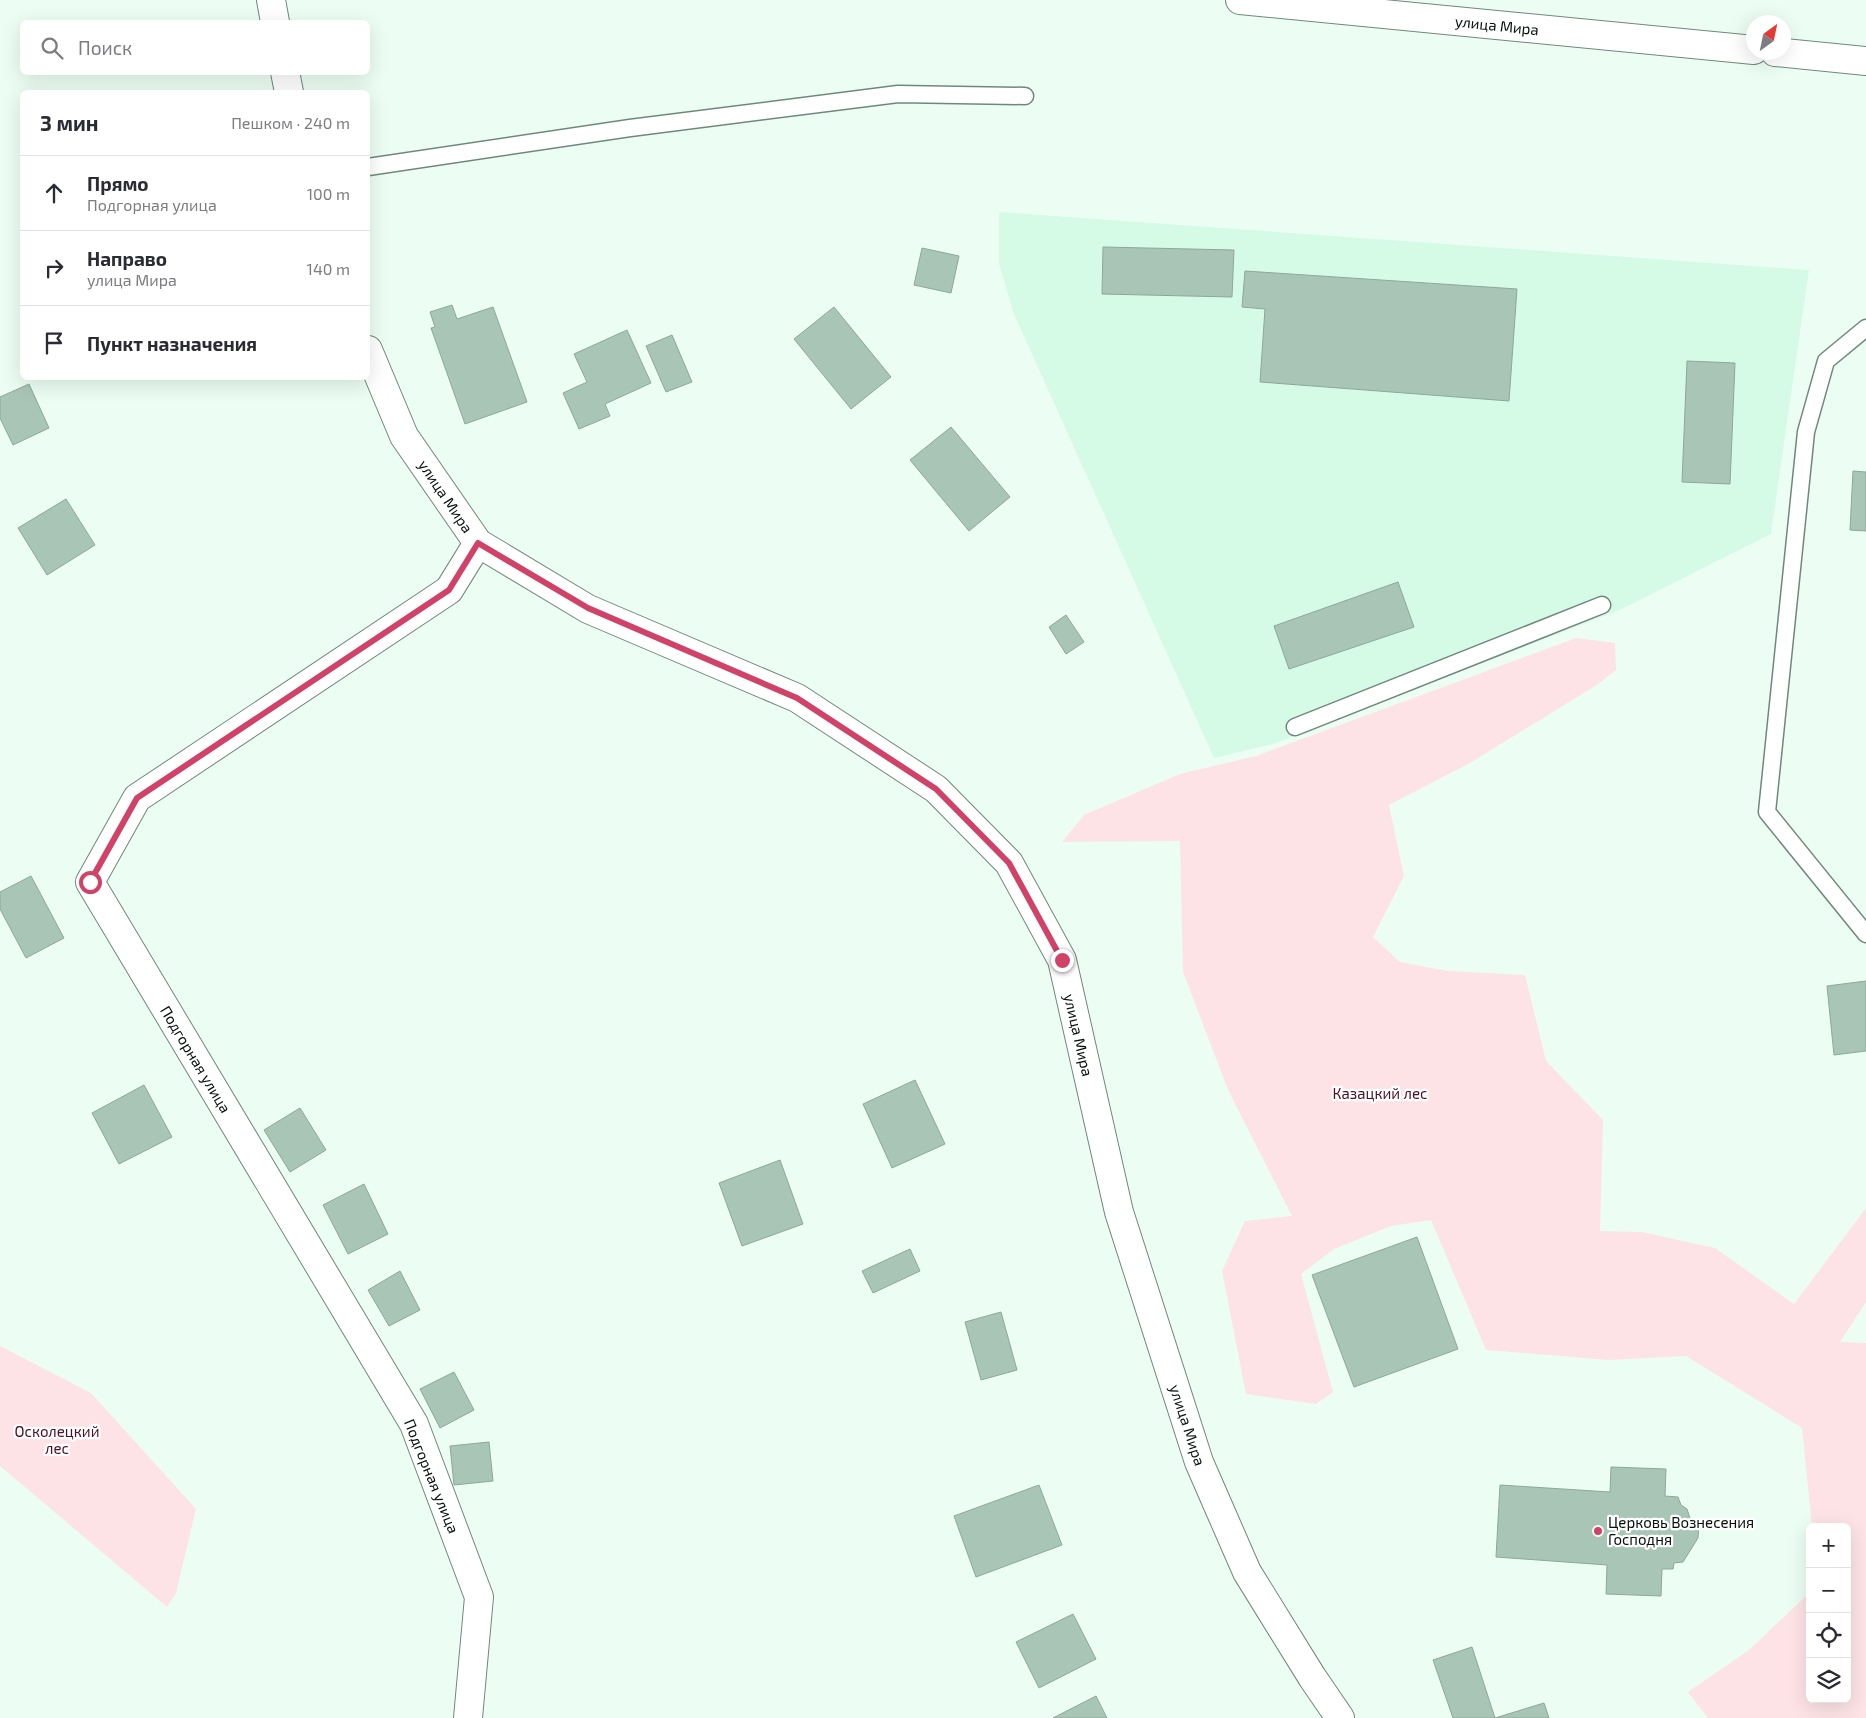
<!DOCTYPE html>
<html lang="ru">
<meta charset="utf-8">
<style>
body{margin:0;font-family:"Exo 2",sans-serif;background:#f7f7f7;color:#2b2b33}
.controls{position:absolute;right:15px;bottom:15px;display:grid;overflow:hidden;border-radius:8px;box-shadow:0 5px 20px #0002}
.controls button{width:45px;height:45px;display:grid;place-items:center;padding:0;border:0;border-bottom:1px solid #e1e1e2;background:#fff;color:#2b2b33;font:25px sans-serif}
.compass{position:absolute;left:1746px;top:15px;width:45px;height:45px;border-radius:50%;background:#fff;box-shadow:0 5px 20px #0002;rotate:33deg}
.stop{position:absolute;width:15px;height:15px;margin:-11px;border:4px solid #d14268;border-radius:50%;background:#fff}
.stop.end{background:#d14268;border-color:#fff;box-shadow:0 1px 5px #0008}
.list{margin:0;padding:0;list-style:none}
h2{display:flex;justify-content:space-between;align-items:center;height:65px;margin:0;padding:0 20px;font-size:21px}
h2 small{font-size:16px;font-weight:400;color:#7c7c81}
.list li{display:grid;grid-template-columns:32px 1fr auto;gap:15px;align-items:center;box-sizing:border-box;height:75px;padding:0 20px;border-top:1px solid #e1e1e2}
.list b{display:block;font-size:19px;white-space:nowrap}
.list p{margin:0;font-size:16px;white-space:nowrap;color:#7c7c81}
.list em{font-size:16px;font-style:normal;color:#7c7c81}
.icon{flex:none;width:28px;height:28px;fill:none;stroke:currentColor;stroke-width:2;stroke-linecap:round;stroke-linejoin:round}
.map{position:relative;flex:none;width:1866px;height:1718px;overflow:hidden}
.search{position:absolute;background:#fff;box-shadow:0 5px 20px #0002;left:20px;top:20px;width:350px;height:55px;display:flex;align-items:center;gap:12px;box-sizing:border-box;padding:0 18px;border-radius:8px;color:#7c7c81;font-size:19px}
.panel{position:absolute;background:#fff;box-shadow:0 5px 20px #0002;left:20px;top:90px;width:350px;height:290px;border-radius:8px}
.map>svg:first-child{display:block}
.built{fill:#d5fbe7}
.green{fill:#fde3e6}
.building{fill:#a9c5b6;stroke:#8ca899}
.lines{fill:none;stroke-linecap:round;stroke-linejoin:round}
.service-casing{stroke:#6e897b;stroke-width:19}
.minor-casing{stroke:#6e897b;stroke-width:30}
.secondary-casing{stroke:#6e897b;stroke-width:30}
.service{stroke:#fff;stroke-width:16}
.minor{stroke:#fff;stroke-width:28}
.secondary{stroke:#fff;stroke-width:28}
.route{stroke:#d14268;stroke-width:6}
.poi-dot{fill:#d14268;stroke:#fff;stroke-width:2}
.labels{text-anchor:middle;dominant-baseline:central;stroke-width:4.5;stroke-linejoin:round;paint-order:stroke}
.street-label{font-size:15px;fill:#06100b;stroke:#fff}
.park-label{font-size:15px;fill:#4e0f21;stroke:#fff}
.poi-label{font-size:15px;fill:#06100b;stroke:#fff;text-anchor:start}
</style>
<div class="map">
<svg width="1866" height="1718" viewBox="0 0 1866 1718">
<rect width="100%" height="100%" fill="#ecfef4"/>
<path class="built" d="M999 212 1809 270 1771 534 1622 609 1273 744 1214 758 1013 312 999 264Z"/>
<g class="green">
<path d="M1576 638 1615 643 1616 670 1597 685 1470 763 1389 805 1404 876 1373 937 1400 962 1448 971 1525 975 1546 1061 1603 1120 1600 1231 1642 1232 1715 1248 1794 1304 1866 1208V1302L1840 1342 1866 1343V1718H1708L1688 1692 1749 1650 1810 1592V1699H1847V1527H1812L1802 1428 1686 1356 1609 1360 1486 1350 1431 1220 1391 1226 1334 1249 1301 1274 1333 1392 1316 1404 1246 1394 1222 1271 1245 1221 1292 1216 1228 1090 1183 972 1180 841 1062 842 1084 815 1180 774 1256 756Z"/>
<path d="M0 1346 91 1393 196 1509 176 1593 167 1607 0 1466Z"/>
</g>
<g class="building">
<path d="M1103 247 1234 250 1232 297 1102 294Z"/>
<path d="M922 248 959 256 951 293 914 285Z"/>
<path d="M1245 271 1517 289 1509 401 1260 382 1265 309 1242 307Z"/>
<path d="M452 305 457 319 493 307 527 402 465 424 431 328 435 327 430 312Z"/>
<path d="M834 307 891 377 851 409 794 339Z"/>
<path d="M627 330 651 383 605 404 610 416 579 429 563 393 587 382 574 354Z"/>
<path d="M672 335 692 382 666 392 646 346Z"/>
<path d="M1687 361 1735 363 1730 484 1682 482Z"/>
<path d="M29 384 49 428 13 445 0 418V397Z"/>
<path d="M951 427 1010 497 969 531 910 460Z"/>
<path d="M1853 471 1866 472V531L1850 530Z"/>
<path d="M66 499 95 545 47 575 18 528Z"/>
<path d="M1398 582 1414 627 1289 669 1274 626Z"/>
<path d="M1066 615 1084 642 1066 654 1049 627Z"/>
<path d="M31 876 64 938 26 958 0 909V892Z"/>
<path d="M1866 981V1051L1834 1055 1827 986Z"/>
<path d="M915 1080 945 1144 892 1168 863 1104Z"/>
<path d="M144 1085 172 1137 119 1164 92 1113Z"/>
<path d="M300 1108 326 1150 290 1172 264 1130Z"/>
<path d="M780 1160 803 1224 742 1246 719 1183Z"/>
<path d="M364 1184 388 1234 348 1254 323 1205Z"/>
<path d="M1417 1237 1458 1349 1354 1387 1312 1275Z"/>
<path d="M910 1249 920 1271 873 1293 862 1271Z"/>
<path d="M400 1271 420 1310 389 1326 368 1290Z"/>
<path d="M1001 1312 1017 1370 981 1380 965 1322Z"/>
<path d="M454 1372 474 1410 440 1428 420 1389Z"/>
<path d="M489 1442 493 1481 454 1485 450 1446Z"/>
<path d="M1611 1467 1666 1469 1665 1496 1678 1497 1681 1505 1687 1509 1690 1518 1699 1524 1698 1538 1683 1562 1674 1563 1673 1569H1662L1661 1596 1606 1594 1607 1565 1496 1557 1500 1485 1610 1492Z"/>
<path d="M1039 1485 1062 1545 976 1577 954 1516Z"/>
<path d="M1073 1614 1096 1659 1039 1688 1016 1642Z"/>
<path d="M1472 1647 1495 1718H1453L1433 1660Z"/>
<path d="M1096 1696 1107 1718H1053Z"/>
<path d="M1544 1703 1549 1718H1495Z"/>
</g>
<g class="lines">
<defs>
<g id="service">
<path d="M368 167 630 128 898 94 1025 96"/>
<path d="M1866 328 1826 361 1806 432 1767 812 1866 934"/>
<path d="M1295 727 1602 605"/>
</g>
<g id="minor">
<path d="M271 0 275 22"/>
<path d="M285 72 289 92"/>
<path d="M368 350 404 436 478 543 588 609 797 698 936 789 1009 863 1062 960 1119 1212 1199 1462 1247 1572 1312 1677 1340 1718"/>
<path d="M468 1718 479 1597 414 1424 90 882 137 798 449 590 478 543"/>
</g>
<g id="secondary">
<path d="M1240 0 1754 50"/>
<path d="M1775 52 1866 61"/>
</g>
</defs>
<use href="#service" class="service-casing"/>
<use href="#minor" class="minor-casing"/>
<use href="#secondary" class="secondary-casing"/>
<use href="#service" class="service"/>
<use href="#minor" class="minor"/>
<use href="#secondary" class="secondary"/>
</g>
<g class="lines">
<path class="route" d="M90 882 137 798 449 590 478 543 588 608 797 698 936 789 1009 863 1062 960"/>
</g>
<circle class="poi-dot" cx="1598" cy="1531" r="5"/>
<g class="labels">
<g class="street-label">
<text transform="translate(1497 25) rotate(6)">улица Мира</text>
<text transform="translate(446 496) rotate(56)">улица Мира</text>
<text transform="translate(1079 1035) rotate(77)">улица Мира</text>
<text transform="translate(196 1059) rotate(59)">Подгорная улица</text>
<text transform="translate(1188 1425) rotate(72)">улица Мира</text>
<text transform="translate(432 1476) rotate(68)">Подгорная улица</text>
</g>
<g class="park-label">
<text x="1380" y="1093">Казацкий лес</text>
<text x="57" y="1431">Осколецкий<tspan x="57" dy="17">лес</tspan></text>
</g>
<g class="poi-label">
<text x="1608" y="1522">Церковь Вознесения<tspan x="1608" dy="17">Господня</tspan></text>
</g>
</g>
</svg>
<div class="controls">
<button>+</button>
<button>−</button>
<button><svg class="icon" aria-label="locate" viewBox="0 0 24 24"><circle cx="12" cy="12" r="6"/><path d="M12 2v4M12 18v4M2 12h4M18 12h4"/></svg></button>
<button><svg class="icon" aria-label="layers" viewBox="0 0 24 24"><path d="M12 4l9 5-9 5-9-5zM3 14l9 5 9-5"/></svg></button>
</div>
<svg class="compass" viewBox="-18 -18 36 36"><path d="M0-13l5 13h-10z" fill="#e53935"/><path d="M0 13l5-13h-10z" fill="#7c7c81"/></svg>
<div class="stop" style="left:90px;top:882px"></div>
<div class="stop end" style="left:1062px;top:960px"></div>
<div class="search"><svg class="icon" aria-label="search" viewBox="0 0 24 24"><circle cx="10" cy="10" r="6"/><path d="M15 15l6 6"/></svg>Поиск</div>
<section class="panel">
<h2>3 мин<small>Пешком · 240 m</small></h2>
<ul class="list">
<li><svg class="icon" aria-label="ahead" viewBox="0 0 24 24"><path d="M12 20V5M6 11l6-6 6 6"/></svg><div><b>Прямо</b><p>Подгорная улица</p></div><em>100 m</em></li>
<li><svg class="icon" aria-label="right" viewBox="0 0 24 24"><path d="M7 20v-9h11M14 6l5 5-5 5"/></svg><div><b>Направо</b><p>улица Мира</p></div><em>140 m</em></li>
<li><svg class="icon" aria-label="arrive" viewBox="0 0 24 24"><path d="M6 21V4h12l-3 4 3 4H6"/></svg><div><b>Пункт назначения</b></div></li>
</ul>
</section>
</div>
